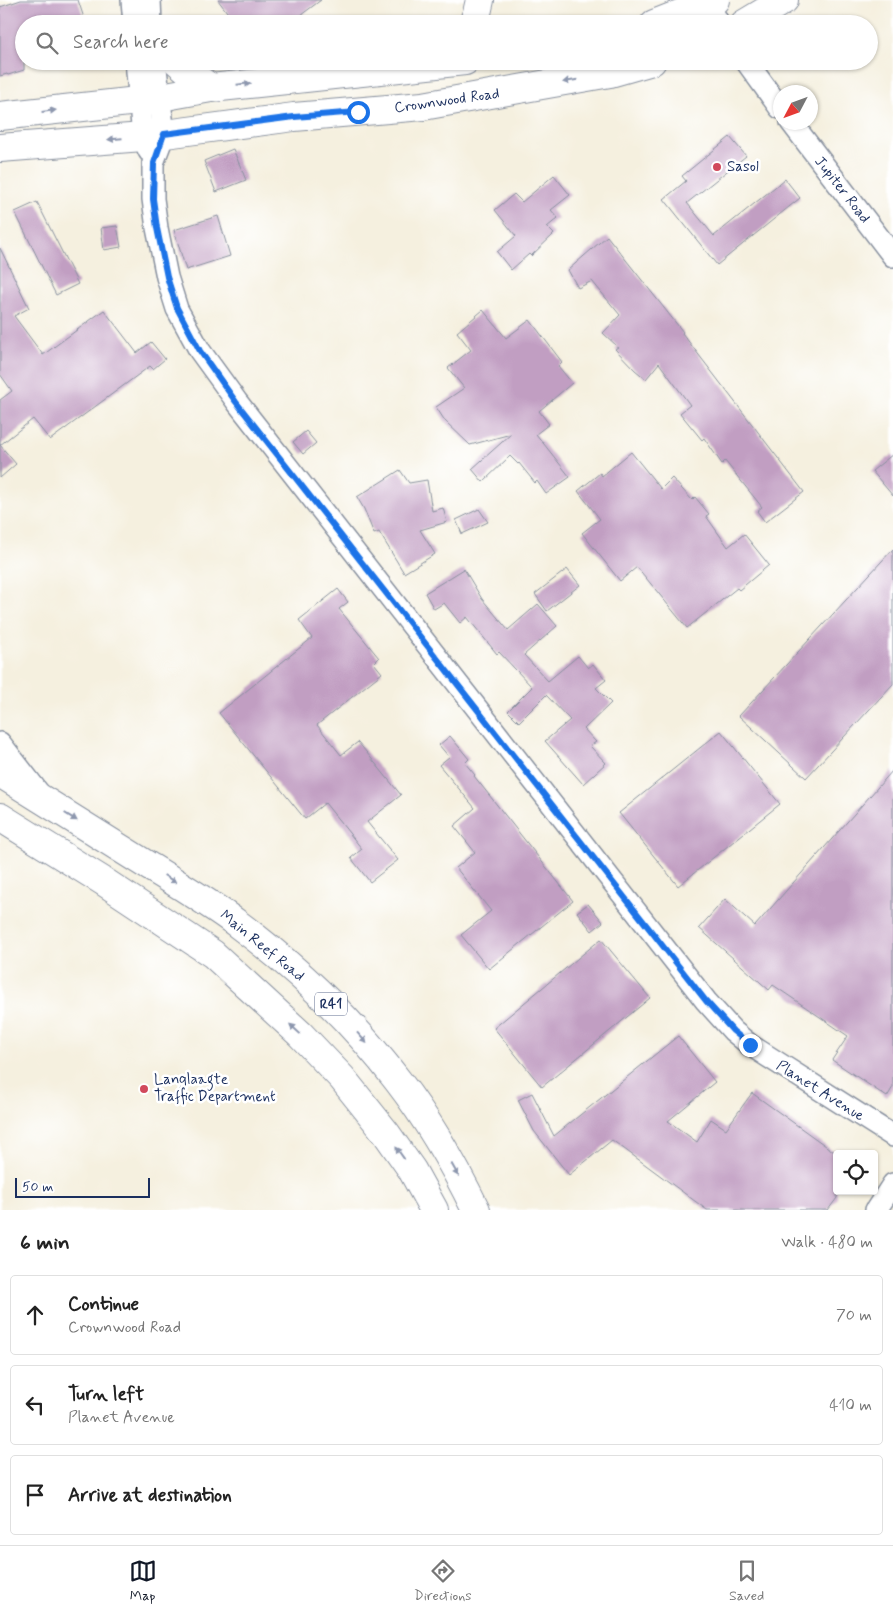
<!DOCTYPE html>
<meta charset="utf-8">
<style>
body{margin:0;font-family:Mynerve,sans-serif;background:#f6f6f6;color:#222}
.controls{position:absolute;right:15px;bottom:15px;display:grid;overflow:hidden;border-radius:5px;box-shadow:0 1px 4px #0004}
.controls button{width:45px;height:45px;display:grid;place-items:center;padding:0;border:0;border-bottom:1px solid #e0e0e0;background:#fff;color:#222;font:25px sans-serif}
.compass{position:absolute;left:773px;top:85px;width:45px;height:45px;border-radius:50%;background:#fff;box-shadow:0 1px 4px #0004;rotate:229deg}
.scale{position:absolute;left:15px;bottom:12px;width:135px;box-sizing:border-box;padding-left:5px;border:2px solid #1b2f5e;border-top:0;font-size:14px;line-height:18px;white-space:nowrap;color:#1b2f5e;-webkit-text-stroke:4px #fff;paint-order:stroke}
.stop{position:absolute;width:15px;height:15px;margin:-11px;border:4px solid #1a73e8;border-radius:50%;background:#fff}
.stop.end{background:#1a73e8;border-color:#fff;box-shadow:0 1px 5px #0008}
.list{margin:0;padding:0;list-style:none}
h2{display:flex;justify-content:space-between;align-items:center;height:65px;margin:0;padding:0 20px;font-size:21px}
h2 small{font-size:16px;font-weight:400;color:#767676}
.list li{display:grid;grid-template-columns:32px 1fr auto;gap:15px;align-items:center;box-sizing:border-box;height:80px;margin:0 10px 10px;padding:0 10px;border:1px solid #e0e0e0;border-radius:5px}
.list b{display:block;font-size:19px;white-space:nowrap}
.list p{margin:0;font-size:16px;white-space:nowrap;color:#767676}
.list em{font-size:16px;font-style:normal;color:#767676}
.icon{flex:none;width:28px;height:28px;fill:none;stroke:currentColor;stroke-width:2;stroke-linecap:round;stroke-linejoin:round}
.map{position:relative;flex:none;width:893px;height:1210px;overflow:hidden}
.search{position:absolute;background:#fff;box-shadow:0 1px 4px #0004;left:15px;right:15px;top:15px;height:55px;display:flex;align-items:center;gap:12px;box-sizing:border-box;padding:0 18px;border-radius:28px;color:#767676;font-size:19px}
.sheet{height:335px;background:#fff}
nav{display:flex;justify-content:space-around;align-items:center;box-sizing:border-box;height:70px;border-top:1px solid #e0e0e0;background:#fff;font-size:14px;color:#767676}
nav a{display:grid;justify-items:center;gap:2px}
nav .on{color:#111827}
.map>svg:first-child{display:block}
.building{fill:#c19ec2}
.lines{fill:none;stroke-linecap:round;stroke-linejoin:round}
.street-casing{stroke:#88909e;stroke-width:24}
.secondary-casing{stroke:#88909e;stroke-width:30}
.primary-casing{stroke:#88909e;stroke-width:30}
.street{stroke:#fff;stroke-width:21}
.secondary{stroke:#fff;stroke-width:28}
.primary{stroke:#fff;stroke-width:28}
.oneway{fill:#8d97ae}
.route{stroke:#1a73e8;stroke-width:6}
.poi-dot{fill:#d1495b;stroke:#fff;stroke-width:2}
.labels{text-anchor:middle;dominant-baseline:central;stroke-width:5;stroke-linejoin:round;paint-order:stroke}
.shield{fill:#fff;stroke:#5f6d8e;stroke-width:1}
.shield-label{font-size:14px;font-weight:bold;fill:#1b2f5e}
.street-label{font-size:15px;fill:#1b2f5e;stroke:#fff}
.poi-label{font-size:15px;fill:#1b2f5e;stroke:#fff;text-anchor:start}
</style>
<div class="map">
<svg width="893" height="1210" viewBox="0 0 893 1210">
<rect width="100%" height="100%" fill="#fff"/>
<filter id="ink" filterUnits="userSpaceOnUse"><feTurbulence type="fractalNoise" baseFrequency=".02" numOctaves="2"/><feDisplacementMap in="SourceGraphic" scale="10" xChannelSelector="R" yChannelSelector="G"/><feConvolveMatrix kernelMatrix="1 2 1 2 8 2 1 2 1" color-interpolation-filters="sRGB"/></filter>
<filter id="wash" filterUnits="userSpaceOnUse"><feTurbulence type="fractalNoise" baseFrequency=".0096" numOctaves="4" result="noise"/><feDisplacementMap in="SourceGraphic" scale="20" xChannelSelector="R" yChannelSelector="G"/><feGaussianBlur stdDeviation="1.12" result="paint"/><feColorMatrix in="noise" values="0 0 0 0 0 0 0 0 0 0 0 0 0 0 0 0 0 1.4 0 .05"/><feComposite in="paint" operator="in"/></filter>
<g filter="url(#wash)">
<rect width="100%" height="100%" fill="#f5f0df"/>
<g id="blocks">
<g class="building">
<path d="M21 0H78L86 24H24V70L8 75 7 74 0 76V7Z"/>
<path d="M218 0H321L289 24H236Z"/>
<path d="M730 137 746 156 687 203 714 236 785 179 800 198 717 265 664 199 686 181 682 176Z"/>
<path d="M233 149 246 180 216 192 204 161Z"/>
<path d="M554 175 570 195 551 210 558 218 547 227 554 234 531 256 529 254 511 270 497 252 516 236 495 210 514 194 522 202Z"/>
<path d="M37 202 78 284 56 295 15 212Z"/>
<path d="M218 216 230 256 186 270 174 230Z"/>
<path d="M117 226 121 247 104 250 101 228Z"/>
<path d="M607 236 683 332 682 333 804 492 765 522 757 511 762 507 725 461 722 464 704 438 702 440 680 413 690 405 659 363 646 379 635 370 615 349 618 347 603 333 620 315 592 281 578 288 568 270Z"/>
<path d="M0 248 29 308 14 316 43 355 104 310 137 353 151 342 165 359 153 369 150 366 50 440 33 419 0 445 16 464 0 478V400L12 391 0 374Z"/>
<path d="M483 310 506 338 530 320 562 362 558 366 572 383 539 411 549 424 536 434 570 477 546 494 537 481 535 483 519 463 518 464 510 456 483 482 472 469 511 434 470 445 445 421 436 407 464 388 448 368 471 350 457 332Z"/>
<path d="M306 431 316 443 303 454 293 442Z"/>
<path d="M631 452 661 489 672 478 692 500 695 497 709 514 706 516 728 547 744 534 769 565 739 590 737 588 687 628 637 567 620 581 582 533 600 519 578 491 600 473 602 476Z"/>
<path d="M893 454V496L872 471Z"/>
<path d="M400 470 409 483 427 480 432 511 443 508 447 522 420 530 435 554 404 573 379 532 374 534 364 509 357 497Z"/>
<path d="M479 509 488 522 462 534 456 520Z"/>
<path d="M893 549V684L806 778 739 716Z"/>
<path d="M464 569 482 599 508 630 538 604 557 626 524 655 548 681 578 656 588 668 593 664 606 680 596 688 611 703 584 729 596 742 590 746 606 763 583 784 545 741 570 720 546 695 519 722 508 711 532 687 499 652 497 654 467 617 460 623 444 603 434 609 425 593Z"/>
<path d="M567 569 580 585 547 611 535 594Z"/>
<path d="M338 589 348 602 339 609 379 658 374 663 382 673 317 725 341 755 358 742 401 795 367 822 398 860 370 882 351 858 362 849 325 803 305 819 219 713 312 638 299 620Z"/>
<path d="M721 731 780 804 678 886 619 813Z"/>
<path d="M450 736 469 759 465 763 475 775 474 776 573 901 489 969 461 935 491 911 456 868 475 852 454 826 475 808 439 765 449 757 439 745Z"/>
<path d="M893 770V1087L887 1097 832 1060 848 1036 773 985 769 990 699 928 725 899 755 926Z"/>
<path d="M588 904 603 922 592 931 577 912Z"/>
<path d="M601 939 650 998 542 1087 494 1028Z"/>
<path d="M678 1036 715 1082 668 1121 697 1142 711 1119 726 1129 752 1093 837 1154V1198L828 1210H707L612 1140 569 1175 534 1131 518 1100 532 1093 554 1136Z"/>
</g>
</g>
</g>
<g filter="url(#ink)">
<use href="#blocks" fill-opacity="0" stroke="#88909e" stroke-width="1"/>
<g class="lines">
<defs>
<g id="street">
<path d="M132 0 134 24"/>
<path d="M150 0 151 24"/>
<path d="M708 3 719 24"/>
<path d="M136 61 143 137 149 151"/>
<path d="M155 61 164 134 153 163V199L157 228 167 277 177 309 200 351 237 402 706 1001 733 1031 750 1045 893 1136"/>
<path d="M746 61 780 108"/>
<path d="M791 122 893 256"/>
<path d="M0 743 38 792"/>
<path d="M876 1210 893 1184"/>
</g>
<g id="secondary">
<path d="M473 24 477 13 480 0"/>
<path d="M654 24 715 0"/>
<path d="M744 24 784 0"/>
<path d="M177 61 198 79 211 88"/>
<path d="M0 116 138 101 211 88 465 61"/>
<path d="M0 148 143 137 294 117 423 106 610 73 652 61"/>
</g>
<g id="primary">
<path d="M0 773C49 804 98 834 147 865 178 884 210 903 239 925 298 969 353 1022 398 1081 429 1121 454 1165 476 1210"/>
<path d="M0 817 103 881 213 954 300 1034 342 1078 386 1133 412 1170 434 1210"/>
</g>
</defs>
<use href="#street" class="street-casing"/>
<use href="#secondary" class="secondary-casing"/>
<use href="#primary" class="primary-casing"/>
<use href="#street" class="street"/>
<use href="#secondary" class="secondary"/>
<use href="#primary" class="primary"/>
</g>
<defs><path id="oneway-solid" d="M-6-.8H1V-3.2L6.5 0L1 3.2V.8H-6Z" transform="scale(1.25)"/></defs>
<g class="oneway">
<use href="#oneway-solid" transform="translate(570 81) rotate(170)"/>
<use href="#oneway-solid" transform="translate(244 84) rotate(-6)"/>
<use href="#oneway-solid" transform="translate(49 111) rotate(-7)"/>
<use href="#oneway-solid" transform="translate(115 139) rotate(175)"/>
<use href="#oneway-solid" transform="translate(71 817) rotate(32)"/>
<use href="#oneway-solid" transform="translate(170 879) rotate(32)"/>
<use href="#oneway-solid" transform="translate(295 1029) rotate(-137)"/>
<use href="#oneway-solid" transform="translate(362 1038) rotate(48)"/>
<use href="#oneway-solid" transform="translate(400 1153) rotate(-125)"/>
<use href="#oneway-solid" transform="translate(455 1170) rotate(61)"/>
</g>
</g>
<g class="lines" filter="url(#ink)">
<path class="route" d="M358 112 294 117 164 134 154 163 153 199 157 228 167 277 177 308 200 351 236 402 706 1001 733 1031 750 1045"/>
</g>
<g class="poi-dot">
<circle cx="717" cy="167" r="5"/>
<circle cx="144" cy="1089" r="5"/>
</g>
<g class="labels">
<rect class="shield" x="315" y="992.5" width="32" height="23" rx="4"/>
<g class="shield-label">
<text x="331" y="1004">R41</text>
</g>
<g class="street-label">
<text transform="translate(447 101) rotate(-8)">Crownwood Road</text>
<text transform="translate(842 190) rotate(52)">Jupiter Road</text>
<text transform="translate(262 946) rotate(39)">Main Reef Road</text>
<text transform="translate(820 1091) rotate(32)">Planet Avenue</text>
</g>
<g class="poi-label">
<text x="727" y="167">Sasol</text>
<text x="154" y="1080">Langlaagte<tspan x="154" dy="17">Traffic Department</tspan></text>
</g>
</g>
</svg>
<div class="controls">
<button><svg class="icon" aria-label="locate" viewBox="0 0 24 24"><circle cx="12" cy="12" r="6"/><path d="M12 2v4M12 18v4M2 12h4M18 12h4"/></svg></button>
</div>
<svg class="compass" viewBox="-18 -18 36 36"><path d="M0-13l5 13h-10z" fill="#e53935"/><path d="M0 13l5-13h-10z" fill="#767676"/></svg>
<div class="scale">50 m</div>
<div class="stop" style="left:358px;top:112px"></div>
<div class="stop end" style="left:750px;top:1045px"></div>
<div class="search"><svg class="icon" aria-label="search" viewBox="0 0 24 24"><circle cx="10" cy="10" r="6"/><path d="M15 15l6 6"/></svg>Search here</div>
</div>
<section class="sheet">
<h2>6 min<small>Walk · 480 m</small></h2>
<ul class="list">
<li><svg class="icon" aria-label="ahead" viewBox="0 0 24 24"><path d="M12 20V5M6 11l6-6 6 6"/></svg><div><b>Continue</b><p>Crownwood Road</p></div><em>70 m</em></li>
<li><svg class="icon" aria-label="left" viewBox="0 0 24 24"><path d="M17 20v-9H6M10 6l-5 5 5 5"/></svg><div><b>Turn left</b><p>Planet Avenue</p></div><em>410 m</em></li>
<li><svg class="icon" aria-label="arrive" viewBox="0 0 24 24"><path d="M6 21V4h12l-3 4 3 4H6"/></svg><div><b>Arrive at destination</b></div></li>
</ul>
</section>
<nav>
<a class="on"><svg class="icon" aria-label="map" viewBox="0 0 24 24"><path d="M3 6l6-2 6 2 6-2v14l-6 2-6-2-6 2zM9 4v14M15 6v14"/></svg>Map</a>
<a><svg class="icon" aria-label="directions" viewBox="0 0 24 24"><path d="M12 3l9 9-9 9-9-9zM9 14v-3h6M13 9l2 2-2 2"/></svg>Directions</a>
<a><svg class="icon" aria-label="saved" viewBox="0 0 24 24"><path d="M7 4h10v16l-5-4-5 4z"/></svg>Saved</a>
</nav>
